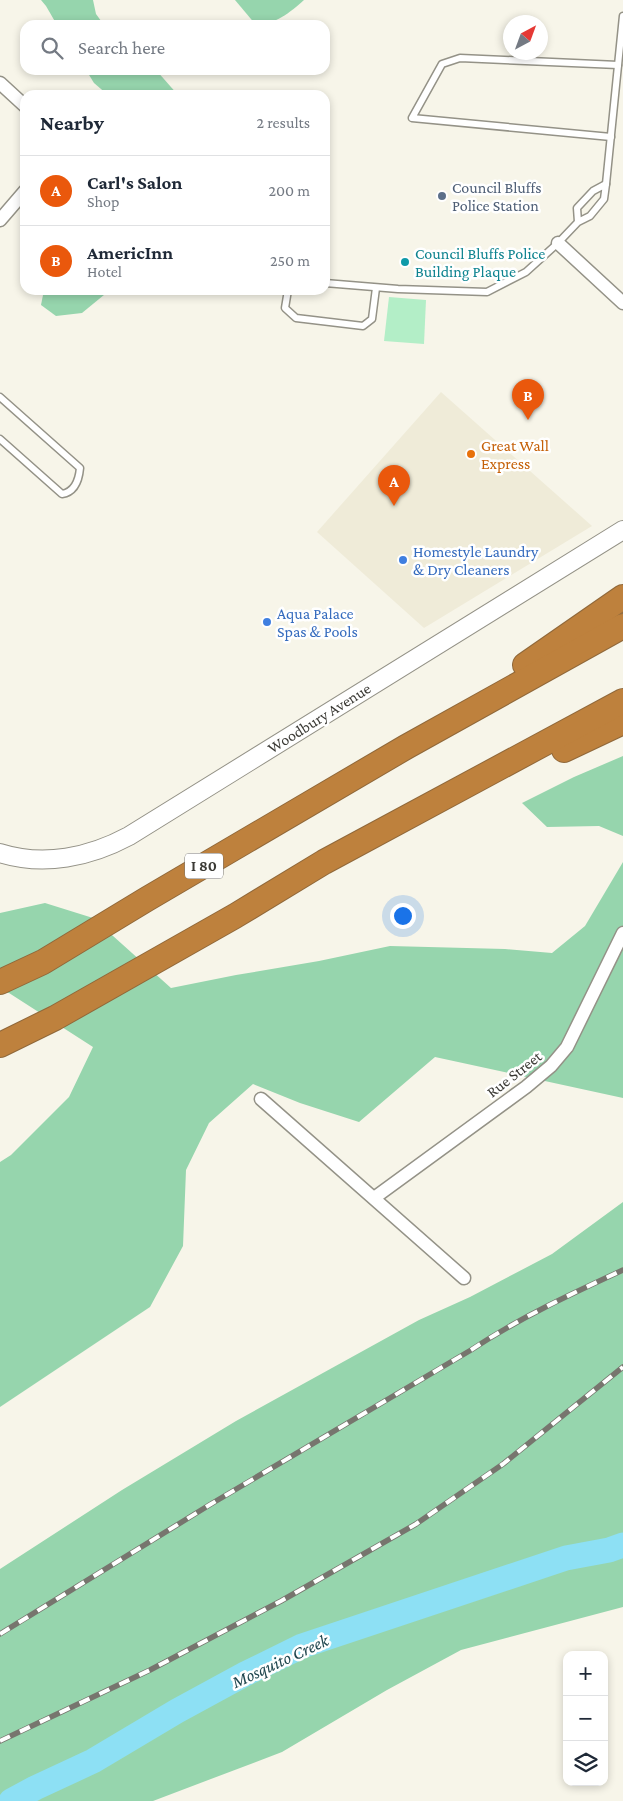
<!DOCTYPE html>
<meta charset="utf-8">
<style>
body{margin:0;font-family:"Crimson Pro",serif;background:#f6f6f7;color:#1f2937}
.controls{position:absolute;right:15px;bottom:15px;display:grid;overflow:hidden;border-radius:10px;box-shadow:0 2px 8px #0003}
.controls button{width:45px;height:45px;display:grid;place-items:center;padding:0;border:0;border-bottom:1px solid #e0e1e3;background:#fff;color:#1f2937;font:25px sans-serif}
.compass{position:absolute;left:503px;top:15px;width:45px;height:45px;border-radius:50%;background:#fff;box-shadow:0 2px 8px #0003;rotate:41deg}
.you{position:absolute;left:402px;top:915px;width:18px;height:18px;margin:-12px;border:4px solid #fff;border-radius:50%;background:#1a73e8;box-shadow:0 0 0 8px #1a73e833}
.badge{display:grid;place-items:center;width:32px;height:32px;border-radius:50%;background:#ea580c;color:#fff;font-size:16px;font-weight:700}
.pin{position:absolute;translate:-50% -41px;filter:drop-shadow(0 1px 2px #0008)}
.pin::after{content:'';position:absolute;top:26px;width:18px;height:15px;background:inherit;clip-path:polygon(0 0,100% 0,50% 100%)}
.list{margin:0;padding:0;list-style:none}
h2{display:flex;justify-content:space-between;align-items:center;height:65px;margin:0;padding:0 20px;font-size:21px}
h2 small{font-size:16px;font-weight:400;color:#747a83}
.list li{display:grid;grid-template-columns:32px 1fr auto;gap:15px;align-items:center;box-sizing:border-box;height:70px;padding:0 20px;border-top:1px solid #e0e1e3}
.list b{display:block;font-size:19px;white-space:nowrap}
.list p{margin:0;font-size:16px;white-space:nowrap;color:#747a83}
.list em{font-size:16px;font-style:normal;color:#747a83}
.icon{flex:none;width:28px;height:28px;fill:none;stroke:currentColor;stroke-width:2;stroke-linecap:round;stroke-linejoin:round}
.map{position:relative;flex:none;width:623px;height:1801px;overflow:hidden}
.search{position:absolute;background:#fff;box-shadow:0 2px 8px #0003;left:20px;top:20px;width:310px;height:55px;display:flex;align-items:center;gap:12px;box-sizing:border-box;padding:0 18px;border-radius:15px;color:#747a83;font-size:19px}
.panel{position:absolute;background:#fff;box-shadow:0 2px 8px #0003;left:20px;top:90px;width:310px;height:205px;border-radius:15px}
.map>svg:first-child{display:block}
.built{fill:#efebd8}
.green{fill:#b3eec7}
.forest{fill:#96d5ad}
.lines{fill:none;stroke-linecap:round;stroke-linejoin:round}
.river{stroke:#8de0f4;stroke-width:25}
.lane-casing{stroke:#949287;stroke-width:9}
.street-casing{stroke:#949287;stroke-width:15}
.secondary-casing{stroke:#949287;stroke-width:20}
.highway-casing{stroke:#90683a;stroke-width:26}
.lane{stroke:#fff;stroke-width:6}
.street{stroke:#fff;stroke-width:12}
.secondary{stroke:#fff;stroke-width:18}
.highway{stroke:#be813d;stroke-width:24}
.rail-casing{stroke:#77756e;stroke-width:5.5}
.rail{stroke:#fff;stroke-width:4;stroke-dasharray:11;stroke-linecap:butt}
.service-dot{fill:#5c6f8a;stroke:#fff;stroke-width:2}
.culture-dot{fill:#0f9aa8;stroke:#fff;stroke-width:2}
.food-dot{fill:#e8710a;stroke:#fff;stroke-width:2}
.shop-dot{fill:#3f7fe0;stroke:#fff;stroke-width:2}
.labels{text-anchor:middle;dominant-baseline:central;stroke-width:5;stroke-linejoin:round;paint-order:stroke}
.shield{fill:#fff;stroke:#767572;stroke-width:1}
.shield-label{font-size:15px;font-weight:bold;fill:#3b3a35}
.service-label{font-size:16px;fill:#4e5e75;stroke:#fff;text-anchor:start}
.culture-label{font-size:16px;fill:#0d838f;stroke:#fff;text-anchor:start}
.food-label{font-size:16px;fill:#c56008;stroke:#fff;text-anchor:start}
.shop-label{font-size:16px;fill:#366cbe;stroke:#fff;text-anchor:start}
.street-label{font-size:16px;fill:#3b3a35;stroke:#fff}
.water-label{font-size:18px;font-style:italic;fill:#20474f;stroke:#fff}
</style>
<div class="map">
<svg width="623" height="1801" viewBox="0 0 623 1801">
<rect width="100%" height="100%" fill="#f7f5e9"/>
<path class="built" d="M441 392 592 526 424 628 317 532Z"/>
<path class="green" d="M389 297 426 300 424 344 384 341Z"/>
<g class="forest">
<path d="M41 0H93L96 14 104 25H57L46 6Z"/>
<path d="M235 0H304C291 12 274 25 256 25Z"/>
<path d="M86 70H156L178 95H108L94 83Z"/>
<path d="M44 290H110L82 313 56 316 41 305Z"/>
<path d="M623 756V836L599 826 547 827 522 803 574 777Z"/>
<path d="M623 862V1098L435 1057 359 1122 300 1103 253 1084 209 1123 186 1170 183 1246 150 1307 0 1407V1162L11 1155 69 1097 93 1047 9 993 0 992V913L45 903 93 918 171 988 236 975 319 961 390 946 505 949 552 953 585 926Z"/>
<path d="M623 1202V1607L461 1650 387 1690 282 1752 153 1801H0V1569L122 1490 236 1421 419 1320 470 1297 552 1254Z"/>
</g>
<g class="lines">
<path class="river" d="M11 1801 35 1788 93 1761 177 1711 245 1674 302 1646 566 1558 609 1550 623 1545"/>
<defs>
<g id="lane">
<path d="M611 137 412 118 442 64 460 58 618 65"/>
<path d="M606 184 623 16"/>
<path d="M325 283 398 289 487 292 526 272 558 243 578 222 590 216 604 199 606 184 593 191 577 208 578 222"/>
<path d="M288 290 285 308 296 318 363 326 372 319 376 288"/>
<path d="M0 397 80 468C79 479 75 492 62 494L0 439"/>
</g>
<g id="street">
<path d="M0 83 25 106"/>
<path d="M0 220 25 191"/>
<path d="M558 243 623 303"/>
<path d="M261 1099 464 1278"/>
<path d="M374 1198 526 1087 551 1066 567 1047 623 933"/>
</g>
<path id="secondary" d="M0 853C44 867 90 857 129 836L623 530"/>
<g id="highway">
<path d="M525 665 623 597"/>
<path d="M564 750 623 722"/>
<path d="M0 982 43 962 147 899 406 747 623 626"/>
<path d="M0 1045 55 1018 235 916 324 862 623 701"/>
</g>
</defs>
<use href="#lane" class="lane-casing"/>
<use href="#street" class="street-casing"/>
<use href="#secondary" class="secondary-casing"/>
<use href="#highway" class="highway-casing"/>
<use href="#lane" class="lane"/>
<use href="#street" class="street"/>
<use href="#secondary" class="secondary"/>
<use href="#highway" class="highway"/>
<defs>
<g id="rail">
<path d="M0 1634 211 1504 471 1350C519 1318 571 1294 623 1270"/>
<path d="M0 1741 150 1670 281 1601 416 1524 503 1464 623 1367"/>
</g>
</defs>
<use href="#rail" class="rail-casing"/>
<use href="#rail" class="rail"/>
</g>
<circle class="service-dot" cx="442" cy="196" r="5"/>
<circle class="culture-dot" cx="405" cy="262" r="5"/>
<circle class="food-dot" cx="471" cy="454" r="5"/>
<g class="shop-dot">
<circle cx="403" cy="560" r="5"/>
<circle cx="267" cy="622" r="5"/>
</g>
<g class="labels">
<rect class="shield" x="185" y="853.5" width="38" height="25" rx="4"/>
<g class="shield-label">
<text x="204" y="866">I 80</text>
</g>
<g class="service-label">
<text x="452" y="187">Council Bluffs<tspan x="452" dy="18">Police Station</tspan></text>
</g>
<g class="culture-label">
<text x="415" y="253">Council Bluffs Police<tspan x="415" dy="18">Building Plaque</tspan></text>
</g>
<g class="food-label">
<text x="481" y="445">Great Wall<tspan x="481" dy="18">Express</tspan></text>
</g>
<g class="shop-label">
<text x="413" y="551">Homestyle Laundry<tspan x="413" dy="18">&amp; Dry Cleaners</tspan></text>
<text x="277" y="613">Aqua Palace<tspan x="277" dy="18">Spas &amp; Pools</tspan></text>
</g>
<g class="street-label">
<text transform="translate(319 718) rotate(-32)">Woodbury Avenue</text>
<text transform="translate(514 1074) rotate(-38)">Rue Street</text>
</g>
<g class="water-label">
<text transform="translate(280 1661) rotate(-25)">Mosquito Creek</text>
</g>
</g>
</svg>
<div class="controls">
<button>+</button>
<button>−</button>
<button><svg class="icon" aria-label="layers" viewBox="0 0 24 24"><path d="M12 4l9 5-9 5-9-5zM3 14l9 5 9-5"/></svg></button>
</div>
<svg class="compass" viewBox="-18 -18 36 36"><path d="M0-13l5 13h-10z" fill="#e53935"/><path d="M0 13l5-13h-10z" fill="#747a83"/></svg>
<div class="you"></div>
<div class="pin badge" style="left:394px;top:506px">A</div>
<div class="pin badge" style="left:528px;top:420px">B</div>
<div class="search"><svg class="icon" aria-label="search" viewBox="0 0 24 24"><circle cx="10" cy="10" r="6"/><path d="M15 15l6 6"/></svg>Search here</div>
<section class="panel">
<h2>Nearby<small>2 results</small></h2>
<ul class="list">
<li><span class="badge">A</span><div><b>Carl's Salon</b><p>Shop</p></div><em>200 m</em></li>
<li><span class="badge">B</span><div><b>AmericInn</b><p>Hotel</p></div><em>250 m</em></li>
</ul>
</section>
</div>
